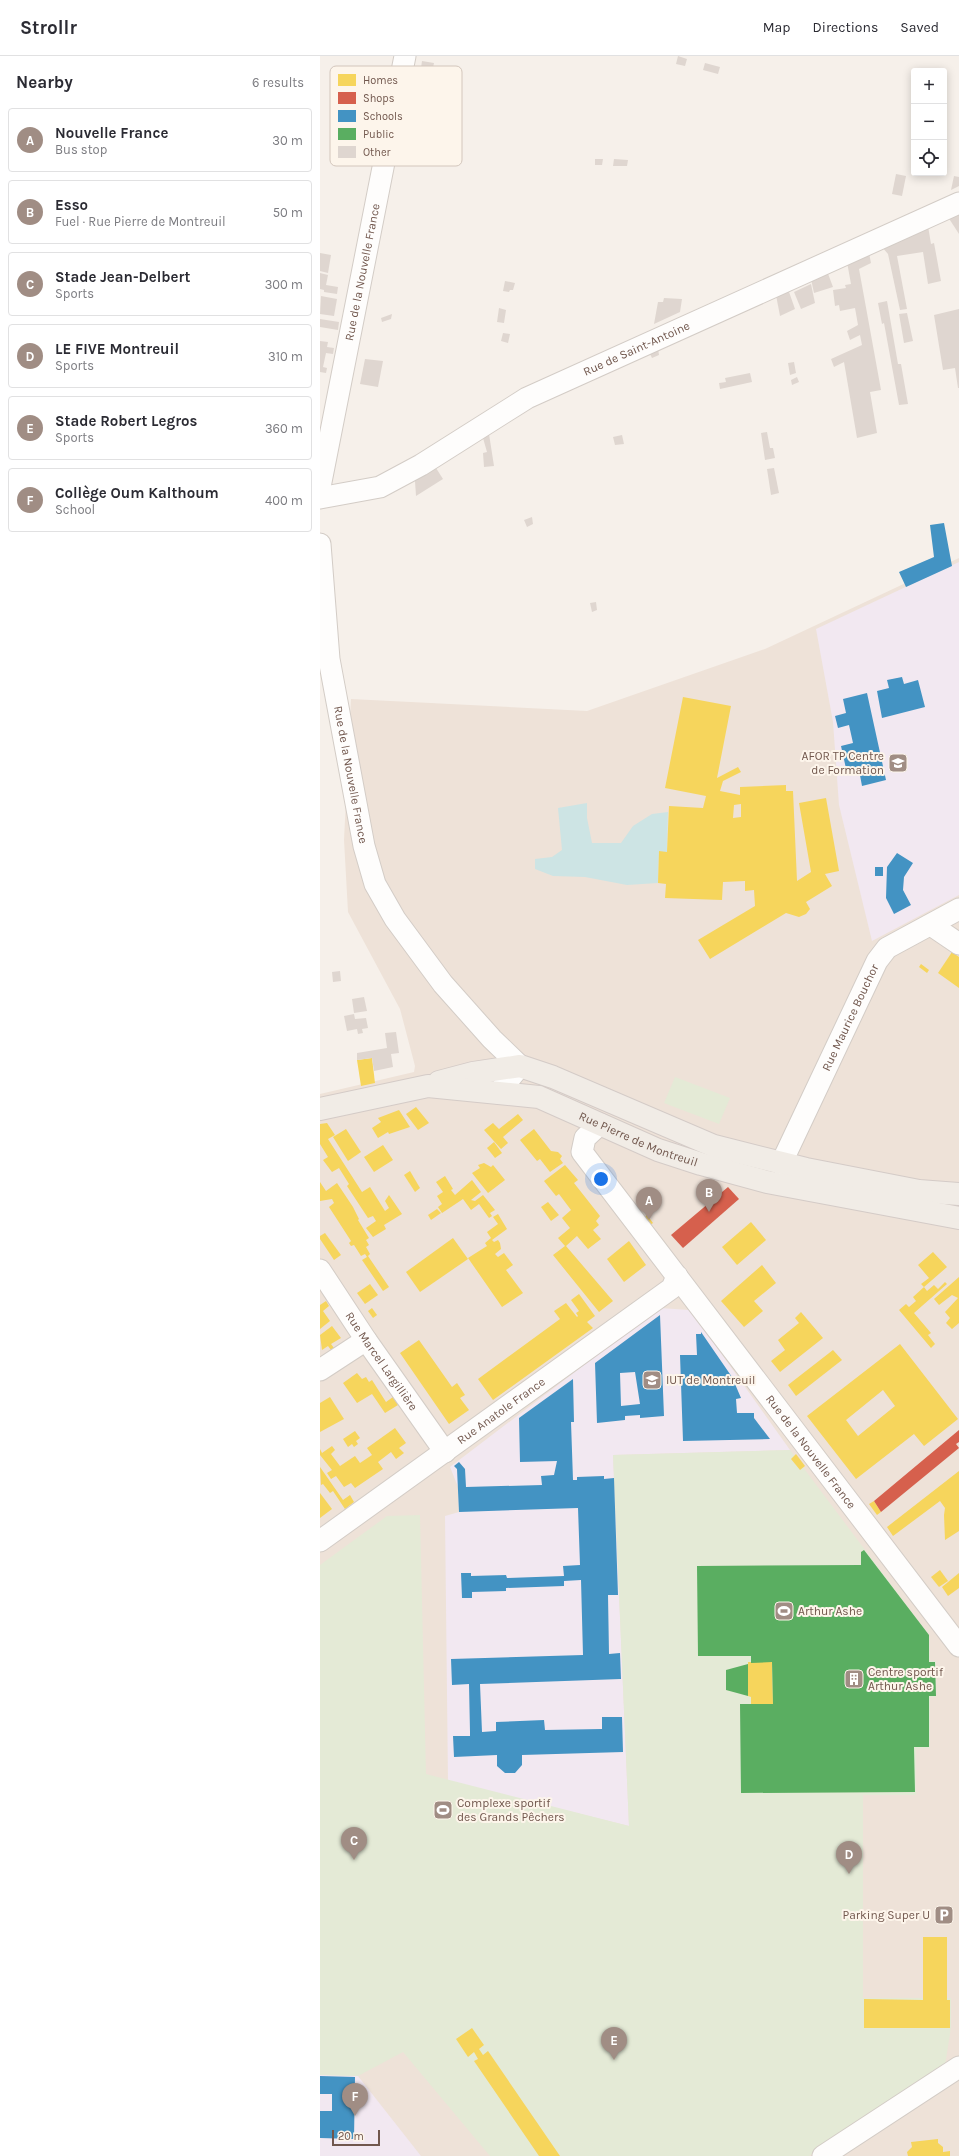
<!DOCTYPE html>
<meta charset="utf-8">
<style>
body{margin:0;font-family:Karla,sans-serif;background:#f7f7f7;color:#2b2b33}
.controls{position:absolute;right:12px;top:12px;display:grid;overflow:hidden;border-radius:4px;box-shadow:0 2px 10px #0003}
.controls button{width:36px;height:36px;display:grid;place-items:center;padding:0;border:0;border-bottom:1px solid #e1e1e2;background:#fff;color:#2b2b33;font:20px sans-serif}
.scale{position:absolute;left:12px;bottom:10px;width:48px;box-sizing:border-box;padding-left:4px;border:2px solid #71574d;border-top:0;font-size:11px;line-height:14px;white-space:nowrap;color:#71574d;-webkit-text-stroke:3px #fdf5eb;paint-order:stroke}
.you{position:absolute;left:281px;top:1123px;width:14px;height:14px;margin:-10px;border:3px solid #fff;border-radius:50%;background:#1a73e8;box-shadow:0 0 0 6px #1a73e833}
.badge{display:grid;place-items:center;width:26px;height:26px;border-radius:50%;background:#a08d84;color:#fff;font-size:13px;font-weight:700}
.pin{position:absolute;translate:-50% -33px;filter:drop-shadow(0 1px 2px #0008)}
.pin::after{content:'';position:absolute;top:21px;width:14px;height:12px;background:inherit;clip-path:polygon(0 0,100% 0,50% 100%)}
.list{margin:0;padding:0;list-style:none}
h2{display:flex;justify-content:space-between;align-items:center;height:52px;margin:0;padding:0 16px;font-size:17px}
h2 small{font-size:13px;font-weight:400;color:#7c7c81}
.list li{display:grid;grid-template-columns:26px 1fr auto;gap:12px;align-items:center;box-sizing:border-box;height:64px;margin:0 8px 8px;padding:0 8px;border:1px solid #e1e1e2;border-radius:4px}
.list b{display:block;font-size:15px;white-space:nowrap}
.list p{margin:0;font-size:13px;white-space:nowrap;color:#7c7c81}
.list em{font-size:13px;font-style:normal;color:#7c7c81}
.icon{flex:none;width:22px;height:22px;fill:none;stroke:currentColor;stroke-width:2;stroke-linecap:round;stroke-linejoin:round}
.map{position:relative;flex:none;width:639px;height:2100px;overflow:hidden}
header{display:flex;align-items:center;gap:24px;box-sizing:border-box;height:56px;padding:0 20px;background:#fff;border-bottom:1px solid #e1e1e2}
header strong{font-size:19px}
nav{display:flex;gap:22px;margin-inline-start:auto;font-size:14px}
main{display:flex}
aside{flex:1;background:#fff}
.map>svg:first-child{display:block}
.residential{fill:#eee2d8}
.education{fill:#f2e8f1}
.green{fill:#e4ead6}
.water{fill:#cde4e4}
.homes{fill:#f6d55c;fill-rule:evenodd}
.shops{fill:#d6604d}
.schools{fill:#4393c3;fill-rule:evenodd}
.public{fill:#5aae61}
.building{fill:#dfd6d0}
.lines{fill:none;stroke-linecap:round;stroke-linejoin:round}
.minor-casing{stroke:#d3ccc6;stroke-width:23}
.major-casing{stroke:#d4cbc7;stroke-width:24}
.minor{stroke:#fefdfc;stroke-width:21}
.major{stroke:#f1ece6;stroke-width:22}
.labels{text-anchor:middle;dominant-baseline:central;stroke-width:4;stroke-linejoin:round;paint-order:stroke}
.street-label{font-size:12px;fill:#71574d;stroke:#fdf5eb}
.poi-label{font-size:12px;fill:#71574d;stroke:#fdf5eb;text-anchor:start}
.key{fill:#fdf5eb;stroke:#d3c6bc;stroke-width:1}
.key-label{font-size:11px;fill:#71574d}
</style>
<header>
<strong>Strollr</strong>
<nav><a>Map</a><a>Directions</a><a>Saved</a></nav>
</header>
<main>
<aside>
<h2>Nearby<small>6 results</small></h2>
<ul class="list">
<li><span class="badge">A</span><div><b>Nouvelle France</b><p>Bus stop</p></div><em>30 m</em></li>
<li><span class="badge">B</span><div><b>Esso</b><p>Fuel · Rue Pierre de Montreuil</p></div><em>50 m</em></li>
<li><span class="badge">C</span><div><b>Stade Jean-Delbert</b><p>Sports</p></div><em>300 m</em></li>
<li><span class="badge">D</span><div><b>LE FIVE Montreuil</b><p>Sports</p></div><em>310 m</em></li>
<li><span class="badge">E</span><div><b>Stade Robert Legros</b><p>Sports</p></div><em>360 m</em></li>
<li><span class="badge">F</span><div><b>Collège Oum Kalthoum</b><p>School</p></div><em>400 m</em></li>
</ul>
</aside>
<div class="map">
<svg width="639" height="2100" viewBox="0 0 639 2100">
<rect width="100%" height="100%" fill="#f6f0ea"/>
<path class="residential" d="M639 502V2100H0V1038L94 1016 95 1010 80 953 28 856 24 784 31 643 267 655 445 593Z"/>
<g class="education">
<path d="M639 506V839L552 885 519 749 513 666 496 573Z"/>
<path d="M339 1252 370 1254 470 1394 293 1399 309 1770 128 1725 125 1460 139 1456 138 1431 130 1411Z"/>
<path d="M0 2019 38 2020 101 2100H0Z"/>
</g>
<g class="green">
<path d="M355 1021 410 1042 399 1068 344 1047Z"/>
<path d="M470 1394 609 1579 610 1605H616V1641H610V1692L596 1693V1739H543V1942H631V1971L625 2010 489 2100H170L83 1996 38 2020 0 2019V1509L67 1460 100 1459 106 1718 309 1770 293 1399Z"/>
</g>
<path class="water" d="M267 747V762L272 787H301L313 770 332 758 348 756 347 796H339L338 827 307 829 265 821 233 820 215 813V803L232 801 242 794 238 752Z"/>
<g class="homes">
<path d="M363 641 411 650 397 722 418 711 421 716 403 725 400 735 420 739V731L466 729V735H473L477 825 491 816 479 747 506 742 519 815 505 818 512 830 486 846 490 853 486 858 479 861 466 857 390 903 378 884 435 850 434 834 425 835V825L403 826 402 844 345 842 346 828 338 827 339 795 347 796 349 750 383 752 386 740 345 732ZM421 748V761L413 762 414 749Z"/>
<path d="M632 896 639 901V932L618 917Z"/>
<path d="M601 908 609 914 607 917 599 911Z"/>
<path d="M52 1002 55 1027 41 1030 37 1004Z"/>
<path d="M96 1051 109 1067 98 1074 86 1058Z"/>
<path d="M79 1054 90 1071 69 1078 68 1076 58 1082 52 1072 61 1066 58 1062Z"/>
<path d="M198 1058 203 1064 183 1081 188 1087 181 1093 164 1074 173 1067 179 1073Z"/>
<path d="M7 1067 15 1079 8 1083 42 1136 50 1131 65 1155 69 1152 65 1145 69 1139 82 1158 64 1169 66 1173 53 1181 46 1172 56 1165 53 1160 48 1162 27 1130 29 1128 19 1112 12 1116 3 1104 8 1101 0 1088V1068Z"/>
<path d="M26 1073 41 1096 28 1105 13 1081Z"/>
<path d="M214 1073 231 1095 238 1096 242 1100 240 1103 243 1107 230 1116 220 1103 217 1105 200 1084Z"/>
<path d="M174 1086 182 1097 175 1102 167 1092Z"/>
<path d="M63 1089 73 1104 54 1116 44 1101Z"/>
<path d="M164 1107 171 1111 173 1109 185 1124 168 1137 152 1117 160 1112 158 1109Z"/>
<path d="M245 1109 258 1124 254 1127 280 1160 276 1165 279 1169 273 1174 281 1183 268 1193 257 1180 246 1190 293 1245 279 1256 233 1199 245 1190 238 1182 250 1172 242 1162 251 1154 239 1138 236 1140 224 1125Z"/>
<path d="M90 1115 100 1132 95 1136 84 1119Z"/>
<path d="M125 1120 133 1133 131 1134 135 1139 152 1124 161 1136 151 1144 155 1145 163 1139 175 1154 170 1157 172 1160 169 1162 159 1148 151 1154 143 1143 122 1157 118 1151 122 1148 117 1140 123 1136 116 1126Z"/>
<path d="M0 1126 6 1135 17 1127 33 1151 39 1163 38 1164 49 1182 46 1184 49 1189 46 1191 50 1198 48 1200 69 1231 63 1235 42 1204 47 1201 45 1198 41 1200 34 1189 31 1190 29 1187 31 1185 9 1151 14 1147 12 1143 0 1145Z"/>
<path d="M228 1146 239 1159 231 1165 221 1151Z"/>
<path d="M117 1153 121 1157 111 1164 108 1159Z"/>
<path d="M178 1158 187 1173 172 1184 174 1186 178 1184 180 1187 181 1193 175 1198 178 1201 184 1197 193 1209 186 1214 203 1237 182 1251 148 1202 167 1190 165 1187 171 1182 167 1176 178 1168 173 1161Z"/>
<path d="M327 1159 333 1167 330 1169 324 1162Z"/>
<path d="M431 1166 446 1184 417 1209 402 1191Z"/>
<path d="M5 1177 21 1199 14 1204 0 1183V1180Z"/>
<path d="M133 1182 148 1203 100 1236 86 1216Z"/>
<path d="M309 1185 326 1209 304 1226 287 1203Z"/>
<path d="M613 1196 627 1211 604 1231 607 1235 614 1229 618 1233 625 1226 627 1228 594 1257 611 1277 608 1279 615 1288 611 1292 579 1254 586 1248 589 1251 596 1245 593 1241 604 1231 601 1228 609 1222 598 1209Z"/>
<path d="M442 1209 456 1227 434 1245 443 1255 424 1271 401 1245Z"/>
<path d="M639 1221V1267L632 1273 626 1267 630 1262 625 1256 638 1242 632 1239 619 1249 614 1243Z"/>
<path d="M50 1228 58 1239 45 1248 37 1237Z"/>
<path d="M259 1238 275 1260 267 1266 273 1272 173 1344 158 1323 240 1263 234 1255 246 1247 257 1261 258 1260 256 1257 259 1255 251 1244Z"/>
<path d="M6 1245 9 1250 3 1255 10 1265 0 1273V1249Z"/>
<path d="M52 1252 57 1259 53 1262 48 1255Z"/>
<path d="M481 1256 503 1282 460 1316 451 1305 465 1294 458 1284 479 1267 475 1262Z"/>
<path d="M12 1270 21 1282 11 1288 14 1292 11 1294 8 1290 2 1294 0 1279Z"/>
<path d="M99 1284 132 1331 137 1327 145 1339 140 1342 149 1354 129 1368 80 1297Z"/>
<path d="M580 1288 638 1363 604 1390 594 1378 536 1423 487 1360ZM563 1334 575 1350 538 1380 526 1364Z"/>
<path d="M513 1294 522 1304 476 1340 468 1329Z"/>
<path d="M37 1317 42 1323 46 1321 49 1326 52 1324 66 1346 73 1341 78 1349 65 1357 52 1338 37 1347 23 1327Z"/>
<path d="M10 1341 24 1363 0 1376V1347Z"/>
<path d="M75 1372 86 1387 79 1392 84 1397 76 1403 71 1396 58 1406 63 1413 35 1432 31 1427 24 1431 16 1420 11 1423 7 1417 12 1414 0 1399V1393L2 1397 12 1390 15 1394 11 1398 20 1410 35 1400 40 1407 52 1399 47 1392Z"/>
<path d="M35 1375 40 1382 36 1385 38 1388 34 1391 32 1388 28 1391 23 1383Z"/>
<path d="M476 1398 485 1410 480 1414 471 1403Z"/>
<path d="M0 1411 23 1444 30 1439 34 1446 25 1453 13 1435 10 1437 3 1428 1 1429Z"/>
<path d="M639 1415V1475L625 1484 624 1459 625 1452 620 1445 573 1480 567 1471Z"/>
<path d="M0 1437 12 1453 0 1462Z"/>
<path d="M554 1445 561 1456 557 1459 549 1448Z"/>
<path d="M620 1514 628 1525 619 1531 611 1521Z"/>
<path d="M639 1517V1532L628 1540 622 1531Z"/>
<path d="M428 1606H452L453 1648H431V1641L428 1640Z"/>
<path d="M603 1881H627V1944H630V1972H544V1943L603 1944Z"/>
<path d="M152 1972 164 1989 159 1993 163 1999 168 1995 240 2100H219L154 2005 158 2003 154 1996 148 2001 136 1983Z"/>
<path d="M618 2083V2087L623 2091V2096L630 2095V2100H588L587 2096 592 2091 591 2086Z"/>
</g>
<g class="shops">
<path d="M408 1131 419 1143 363 1192 351 1179Z"/>
<path d="M639 1374V1386L636 1388 639 1392 561 1456 554 1445Z"/>
</g>
<g class="schools">
<path d="M624 467 632 510 586 531 579 516 614 501 610 469Z"/>
<path d="M582 621 584 628 598 624 605 651 562 662 557 635 569 632 567 624Z"/>
<path d="M547 637 566 724 542 730 539 714 527 717 521 690 533 687 529 669 518 672 515 660 526 657 523 643Z"/>
<path d="M577 797 593 807 584 821 583 834 591 849 574 858 566 842 567 811Z"/>
<rect x="555" y="811" width="8" height="9"/>
<path d="M340 1259 344 1360 320 1362V1359L305 1360V1364L277 1367 275 1307ZM315 1316 320 1348 301 1350 300 1317Z"/>
<path d="M381 1276 412 1321 421 1342 416 1343 417 1357H434V1362L450 1383 363 1385 360 1299H377L376 1278H381Z"/>
<path d="M253 1323 254 1366H251L253 1424H257V1421L284 1420V1423L294 1422 298 1539H288L289 1598 300 1597 301 1623 160 1628 162 1676 176 1675V1666L224 1664 225 1674 282 1673V1661H302L303 1696 202 1699V1709L195 1717H185L177 1710V1699L134 1701 133 1680H150V1676L149 1628 132 1629 131 1603 263 1599 261 1524 244 1525V1530L186 1532V1535L152 1536V1542H142L141 1517H151V1520L186 1519 187 1522 244 1520 243 1510 260 1509 258 1452 139 1456 137 1413 134 1410 139 1406 145 1413 146 1431 222 1429 221 1420 234 1419 237 1405 200 1406 199 1362Z"/>
<path d="M0 2020 35 2021 34 2083 0 2082V2055H12V2038H0Z"/>
</g>
<g class="public">
<path d="M544 1494 609 1579V1606H615L616 1640H609V1691H594L595 1736 421 1737 420 1648H453L452 1606 431 1607V1600H378L377 1510 541 1509V1496Z"/>
<path d="M428 1608V1640L406 1634V1614Z"/>
</g>
<g class="building">
<path d="M358 0 367 3 365 10 356 8Z"/>
<path d="M102 5 114 7 108 35 87 44 89 35 98 33Z"/>
<path d="M385 7 400 11 398 18 383 14Z"/>
<path d="M275 103H283L282 109H275Z"/>
<path d="M294 103 308 104 307 110H293Z"/>
<path d="M576 118 586 120 582 140 572 138Z"/>
<path d="M634 120 639 121V130L631 134Z"/>
<path d="M639 156V178L628 161Z"/>
<path d="M608 170 611 188 614 187 621 225 608 228 603 196 577 200 587 253 580 254 568 198 562 191Z"/>
<path d="M0 197 11 199 8 217 0 215Z"/>
<path d="M549 197 551 207 539 213 561 334 550 336 557 377 537 382 524 306 514 311 511 303 542 289 540 279 530 284 527 275 538 269 535 252 520 255 519 249 515 250 513 234 526 232 525 229 531 228 527 206Z"/>
<path d="M507 215 513 231 494 237 491 223Z"/>
<path d="M0 217 8 219 6 229 18 231 17 238 4 236V234L0 233Z"/>
<path d="M185 225 195 227 193 234H190L189 236 183 235Z"/>
<path d="M491 228 495 247 481 253 474 236Z"/>
<path d="M468 233 475 253 460 260 456 239Z"/>
<path d="M1 240 17 243 14 260 0 258Z"/>
<path d="M344 242 362 243 360 256 334 268 338 246H343Z"/>
<path d="M567 245 578 308H581L588 348 579 349 564 267 562 268 558 247Z"/>
<path d="M179 252 186 254 184 267 177 266Z"/>
<path d="M639 253V332H638L635 312 623 314 614 259Z"/>
<path d="M587 257 593 285 584 287 579 258Z"/>
<path d="M72 258 71 263 62 266 61 262Z"/>
<path d="M0 263 19 266 18 274 0 271Z"/>
<path d="M183 277 190 278 188 287 181 285Z"/>
<path d="M0 285 8 286 7 291 14 292 13 298 6 297 3 311 7 312 6 317 0 316Z"/>
<path d="M338 292 339 299 332 302 329 296Z"/>
<path d="M45 303 63 305 58 331 40 328Z"/>
<path d="M474 306 476 317 470 319 468 307Z"/>
<path d="M430 317 432 326 400 333 399 327 406 326 405 322Z"/>
<path d="M477 321 479 326 472 329 471 324Z"/>
<path d="M447 376 450 392H453L455 402 445 404 441 377Z"/>
<path d="M169 378 174 410 164 411 163 397 167 396 163 382Z"/>
<path d="M302 379 304 388 295 389 293 381Z"/>
<path d="M116 412 123 423 96 440 95 425Z"/>
<path d="M454 412 459 437 451 439 447 413Z"/>
<path d="M212 461 213 468 207 471 204 464Z"/>
<path d="M276 546 277 554 272 556 270 547Z"/>
<path d="M20 915 21 925 13 926 12 916Z"/>
<path d="M44 941 47 955 34 957 32 943Z"/>
<path d="M34 958 35 963 46 962 48 972 42 973 43 977 38 978 37 973 27 975 24 960Z"/>
<path d="M76 976 79 997 71 998 73 1011 54 1015 52 1002 37 1004V997L67 992 65 977Z"/>
</g>
<g class="lines">
<defs>
<g id="minor">
<path id="s1" d="M0 431 85 0"/>
<path id="s2" d="M0 442 60 431 101 409 207 342 639 147"/>
<path id="s3" d="M0 488 9 603 44 790 55 828 75 863 123 928 172 983 200 1010 178 1037"/>
<path d="M611 869 639 888"/>
<path id="s4" d="M280 1068 265 1082 262 1096 639 1590"/>
<path id="s5" d="M461 1108 557 905 567 892 639 853"/>
<path id="s6" d="M0 1214 46 1284 125 1396"/>
<path d="M0 1314 46 1284"/>
<path id="s7" d="M0 1485 352 1232 357 1220"/>
<path d="M503 2100 639 2011"/>
</g>
<g id="major">
<path d="M119 1026 153 1017 200 1010 233 1021 394 1090 486 1113 599 1135 639 1138"/>
<path id="s8" d="M0 1053 108 1030 219 1041 338 1094 381 1108 447 1126 639 1162"/>
</g>
</defs>
<use href="#minor" class="minor-casing"/>
<use href="#major" class="major-casing"/>
<use href="#minor" class="minor"/>
<use href="#major" class="major"/>
</g>
<defs>
<symbol id="school-square" viewBox="-11 -11 22 22"><rect x="-9" y="-9" width="18" height="18" rx="4" fill="#a08d84" stroke="#fdf5eb"/><path d="M0-5L7-2L0 1L-7-2ZM-4 1L0 2.5L4 1V4Q0 6-4 4Z" fill="#fff"/></symbol>
<symbol id="university-square" viewBox="-11 -11 22 22"><rect x="-9" y="-9" width="18" height="18" rx="4" fill="#a08d84" stroke="#fdf5eb"/><path d="M0-5L7-2L0 1L-7-2ZM-4 1L0 2.5L4 1V4Q0 6-4 4Z" fill="#fff"/></symbol>
<symbol id="stadium-square" viewBox="-11 -11 22 22"><rect x="-9" y="-9" width="18" height="18" rx="4" fill="#a08d84" stroke="#fdf5eb"/><path d="M0-5a6.5 5 0 1 0 0 10a6.5 5 0 1 0 0-10ZM-3.5-1.8h7v3.6h-7Z" fill="#fff"/></symbol>
<symbol id="building-square" viewBox="-11 -11 22 22"><rect x="-9" y="-9" width="18" height="18" rx="4" fill="#a08d84" stroke="#fdf5eb"/><path d="M-4-6H4V6H1V3H-1V6H-4ZM-2.5-4.3h1.7v1.8h-1.7ZM.8-4.3h1.7v1.8H.8ZM-2.5-1h1.7V.8h-1.7ZM.8-1h1.7V.8H.8Z" fill="#fff"/></symbol>
<symbol id="parking-square" viewBox="-11 -11 22 22"><rect x="-9" y="-9" width="18" height="18" rx="4" fill="#a08d84" stroke="#fdf5eb"/><path d="M-3.5-5.5H1a3.5 3.5 0 0 1 0 7H-1V5.5H-3.5ZM-1-3.4V-.6H.8a1.4 1.4 0 0 0 0-2.8Z" fill="#fff"/></symbol>
</defs>
<g fill-rule="evenodd">
<use href="#school-square" x="567" y="696" width="22" height="22"/>
<use href="#university-square" x="321" y="1313" width="22" height="22"/>
<use href="#stadium-square" x="453" y="1544" width="22" height="22"/>
<use href="#building-square" x="523" y="1612" width="22" height="22"/>
<use href="#stadium-square" x="112" y="1743" width="22" height="22"/>
<use href="#parking-square" x="613" y="1848" width="22" height="22"/>
</g>
<g class="labels">
<g class="street-label">
<text stroke="none"><textPath href="#s1" startOffset="219">Rue de la Nouvelle France</textPath></text>
<text stroke="none"><textPath href="#s2" startOffset="353">Rue de Saint-Antoine</textPath></text>
<text stroke="none"><textPath href="#s3" startOffset="233">Rue de la Nouvelle France</textPath></text>
<text stroke="none"><textPath href="#s5" startOffset="162">Rue Maurice Bouchor</textPath></text>
<text stroke="none"><textPath href="#s8" startOffset="330">Rue Pierre de Montreuil</textPath></text>
<text stroke="none"><textPath href="#s6" startOffset="110">Rue Marcel Largillière</textPath></text>
<text stroke="none"><textPath href="#s7" startOffset="223">Rue Anatole France</textPath></text>
<text stroke="none"><textPath href="#s4" startOffset="412">Rue de la Nouvelle France</textPath></text>
</g>
<g class="poi-label">
<text x="564" y="700" text-anchor="end">AFOR TP Centre<tspan x="564" dy="14">de Formation</tspan></text>
<text x="346" y="1324">IUT de Montreuil</text>
<text x="478" y="1555">Arthur Ashe</text>
<text x="548" y="1616">Centre sportif<tspan x="548" dy="14">Arthur Ashe</tspan></text>
<text x="137" y="1747">Complexe sportif<tspan x="137" dy="14">des Grands Pêchers</tspan></text>
<text x="610" y="1859" text-anchor="end">Parking Super U</text>
</g>
</g>
<rect x="10" y="10" width="132" height="100" rx="6" class="key"/>
<rect x="18" y="18" width="18" height="12" fill="#f6d55c"/>
<rect x="18" y="36" width="18" height="12" fill="#d6604d"/>
<rect x="18" y="54" width="18" height="12" fill="#4393c3"/>
<rect x="18" y="72" width="18" height="12" fill="#5aae61"/>
<rect x="18" y="90" width="18" height="12" fill="#dfd6d0"/>
<g class="key-label">
<text x="43" y="28">Homes</text>
<text x="43" y="46">Shops</text>
<text x="43" y="64">Schools</text>
<text x="43" y="82">Public</text>
<text x="43" y="100">Other</text>
</g>
</svg>
<div class="controls">
<button>+</button>
<button>−</button>
<button><svg class="icon" aria-label="locate" viewBox="0 0 24 24"><circle cx="12" cy="12" r="6"/><path d="M12 2v4M12 18v4M2 12h4M18 12h4"/></svg></button>
</div>
<div class="scale">20 m</div>
<div class="you"></div>
<div class="pin badge" style="left:329px;top:1164px">A</div>
<div class="pin badge" style="left:389px;top:1156px">B</div>
<div class="pin badge" style="left:34px;top:1804px">C</div>
<div class="pin badge" style="left:529px;top:1818px">D</div>
<div class="pin badge" style="left:294px;top:2004px">E</div>
<div class="pin badge" style="left:35px;top:2060px">F</div>
</div>
</main>
